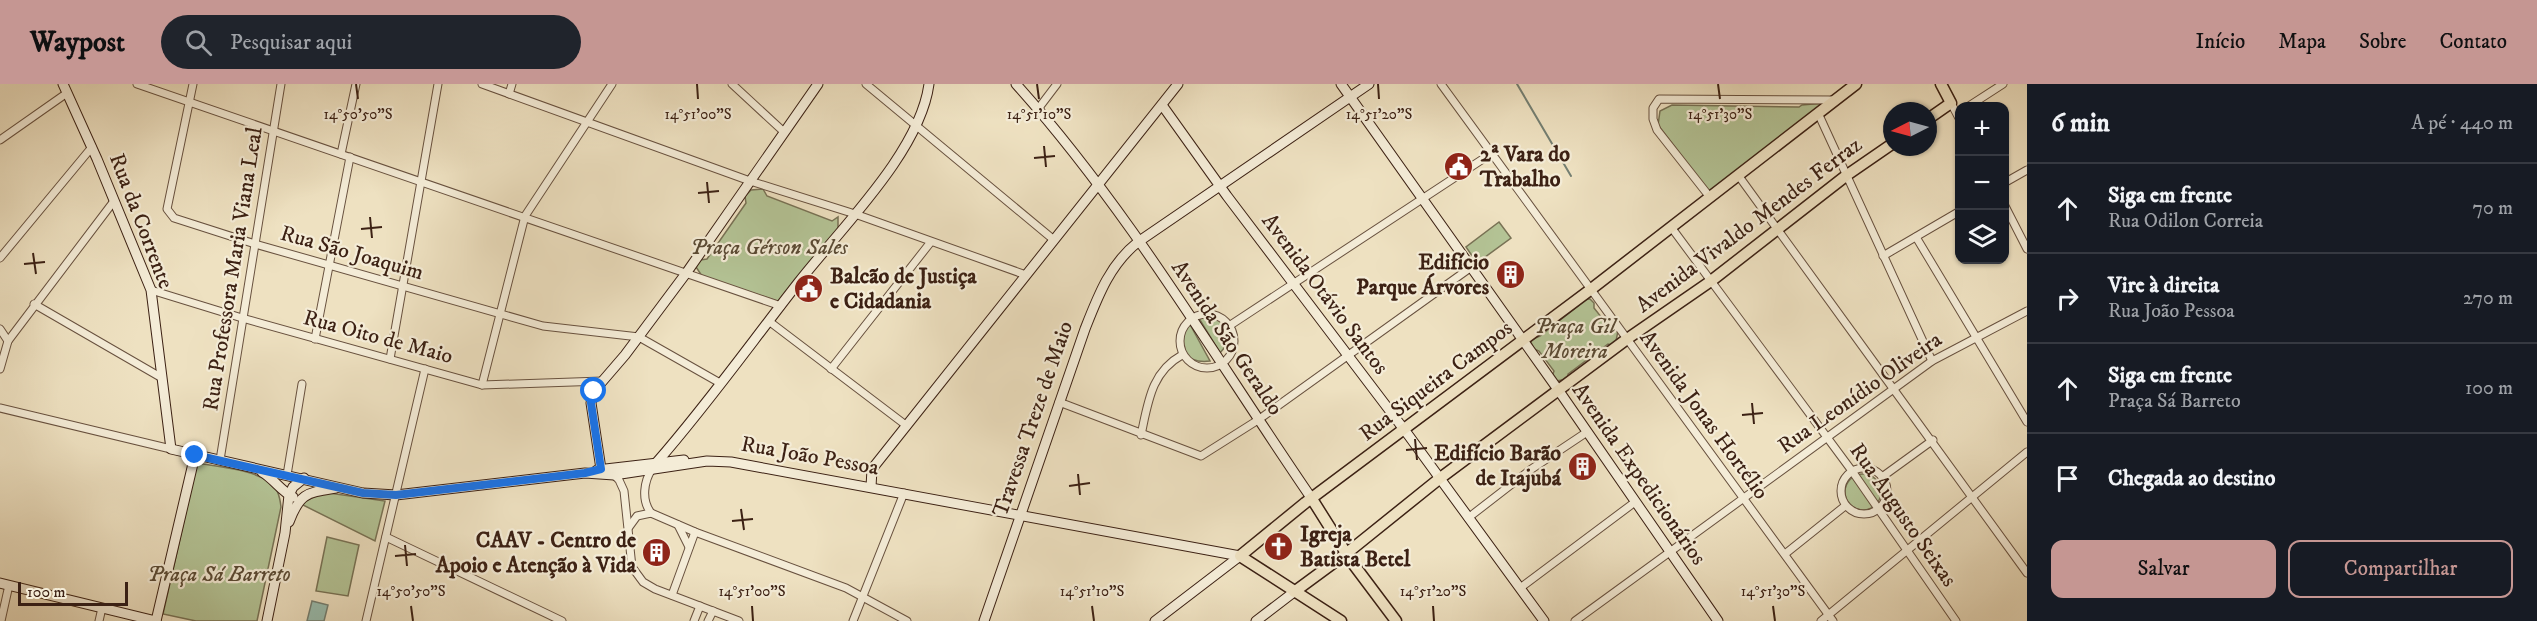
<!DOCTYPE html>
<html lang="pt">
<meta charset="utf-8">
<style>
body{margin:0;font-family:"IM FELL DW Pica",serif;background:#20242c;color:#f1f3f6}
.controls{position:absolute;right:18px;top:18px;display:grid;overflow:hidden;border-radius:12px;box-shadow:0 2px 4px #0004}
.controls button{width:54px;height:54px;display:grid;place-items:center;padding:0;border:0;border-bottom:2px solid #363941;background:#171b24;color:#f1f3f6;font:30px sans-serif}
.compass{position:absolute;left:1883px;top:18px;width:54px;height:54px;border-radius:50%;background:#171b24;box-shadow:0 2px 4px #0004;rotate:264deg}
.scale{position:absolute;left:18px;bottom:15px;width:110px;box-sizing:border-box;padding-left:6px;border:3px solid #3c2114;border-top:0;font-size:16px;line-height:21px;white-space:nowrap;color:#3c2114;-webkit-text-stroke:4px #f4ecd7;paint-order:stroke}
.stop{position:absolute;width:18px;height:18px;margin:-14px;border:4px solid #1a73e8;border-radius:50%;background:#fff}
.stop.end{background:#1a73e8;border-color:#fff;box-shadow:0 2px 6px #0008}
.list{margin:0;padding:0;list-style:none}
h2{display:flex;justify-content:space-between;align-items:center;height:78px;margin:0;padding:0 24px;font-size:26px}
h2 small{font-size:20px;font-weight:400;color:#9ea1a6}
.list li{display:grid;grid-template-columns:39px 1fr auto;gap:18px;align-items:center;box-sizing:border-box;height:90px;padding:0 24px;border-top:2px solid #363941}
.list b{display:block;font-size:22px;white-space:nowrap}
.list p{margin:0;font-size:20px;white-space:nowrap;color:#9ea1a6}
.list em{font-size:20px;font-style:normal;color:#9ea1a6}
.actions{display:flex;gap:12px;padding:18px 24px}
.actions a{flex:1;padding:14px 0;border:2px solid #c59692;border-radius:12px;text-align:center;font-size:21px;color:#c59692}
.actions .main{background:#c59692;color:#111}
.icon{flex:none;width:33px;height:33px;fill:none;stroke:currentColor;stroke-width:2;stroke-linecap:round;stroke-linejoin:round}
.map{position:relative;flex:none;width:2027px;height:537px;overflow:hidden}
header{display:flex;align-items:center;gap:36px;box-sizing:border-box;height:84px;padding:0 30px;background:#c59692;color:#111}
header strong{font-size:28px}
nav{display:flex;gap:33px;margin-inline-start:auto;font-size:21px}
.search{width:420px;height:54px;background:#20242c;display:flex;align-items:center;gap:15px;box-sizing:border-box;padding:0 21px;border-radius:33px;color:#9ea1a6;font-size:22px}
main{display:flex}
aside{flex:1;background:#171b24}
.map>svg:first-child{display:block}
.green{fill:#b4c496;stroke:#787255;stroke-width:1.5}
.water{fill:#99beb0;stroke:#747f72;stroke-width:1.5}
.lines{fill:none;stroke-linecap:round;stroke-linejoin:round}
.stream{stroke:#747f72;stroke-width:2}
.street-casing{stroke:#68513f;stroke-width:9}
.secondary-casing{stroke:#3c2114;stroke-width:11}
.primary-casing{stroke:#3c2114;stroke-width:13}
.street{stroke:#f4ecd7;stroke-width:7}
.secondary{stroke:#f4ecd7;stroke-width:9}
.primary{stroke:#eee1c1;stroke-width:10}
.route{stroke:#1a73e8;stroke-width:8}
.ticks{fill:none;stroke:#3c2114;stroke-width:2}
.labels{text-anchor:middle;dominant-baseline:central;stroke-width:4.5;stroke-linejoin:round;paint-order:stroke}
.poi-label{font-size:22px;font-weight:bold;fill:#3c2114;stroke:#f4ecd7;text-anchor:start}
.street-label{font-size:22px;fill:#3c2114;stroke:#f4ecd7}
.park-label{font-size:22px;font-style:italic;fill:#5a4a34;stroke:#f4ecd7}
.ticks-label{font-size:15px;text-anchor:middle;fill:#3c2114;stroke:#f4ecd7;stroke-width:4.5;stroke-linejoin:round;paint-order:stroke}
</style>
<header>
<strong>Waypost</strong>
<div class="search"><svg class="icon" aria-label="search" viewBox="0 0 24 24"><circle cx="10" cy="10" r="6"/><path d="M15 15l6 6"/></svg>Pesquisar aqui</div>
<nav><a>Início</a><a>Mapa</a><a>Sobre</a><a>Contato</a></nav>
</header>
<main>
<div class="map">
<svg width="2027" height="537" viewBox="0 0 2027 537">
<rect width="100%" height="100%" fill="#eee1c1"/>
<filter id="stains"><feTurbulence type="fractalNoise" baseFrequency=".00333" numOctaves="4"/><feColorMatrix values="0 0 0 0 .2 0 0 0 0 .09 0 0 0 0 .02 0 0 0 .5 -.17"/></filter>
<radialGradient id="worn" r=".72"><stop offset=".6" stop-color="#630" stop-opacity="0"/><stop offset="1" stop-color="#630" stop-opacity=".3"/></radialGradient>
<g class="green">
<path d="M1825 19 1709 108 1658 41 1660 27 1672 21 1799 23 1802 21Z"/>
<path d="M763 105 767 112 832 137 838 133V145L780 218 702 192 696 183 700 176 707 175 746 119 745 112 751 106Z"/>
<path d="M1499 138 1511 154 1477 179 1466 163Z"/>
<path d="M1585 215H1590L1594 219V224L1609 243 1618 247 1616 257 1611 261 1608 260 1568 290V295L1556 297 1552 292 1554 287 1539 267 1534 265 1530 256 1540 252 1579 221 1581 216Z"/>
<path d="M1197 231C1202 231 1208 230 1212 232 1228 237 1231 259 1220 269Z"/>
<path d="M1187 235 1210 277C1183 281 1169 257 1187 235Z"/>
<path d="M197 379C220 383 250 385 270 398 278 403 280 414 281 423L257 537H196L163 530Z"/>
<circle cx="1863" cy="408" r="18"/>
<path d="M329 409 385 417 375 457 301 420 315 412Z"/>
<path d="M327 453 359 461 348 512 316 507Z"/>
</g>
<path class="water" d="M312 517 328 521 324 537H307Z"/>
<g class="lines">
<path class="stream" d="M1517 0 1571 92"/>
<defs>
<g id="street">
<path d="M137 0 781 222"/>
<path d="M193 0 167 125 174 134 255 160 543 242 639 253 720 299"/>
<path d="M482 0 750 97 855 130 1026 191"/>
<path d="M732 0 784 48"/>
<path d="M866 0 1054 156"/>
<path d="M1441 0 1833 537"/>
<path d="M509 10 512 0"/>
<path d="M1951 19 1960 36"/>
<path d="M1969 22 2003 0"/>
<path d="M1038 25 1057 0"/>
<path d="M1818 29 1932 277"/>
<path d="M0 56 67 9"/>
<path d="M341 70 356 0"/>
<path d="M1738 91C1834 224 1931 356 2027 489"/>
<path d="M2004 99 2027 86"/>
<path d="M1709 112 1657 46 1653 35V24L1659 15 1836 16"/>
<path d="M2004 120 2027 165"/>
<path d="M1671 143 1852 387 1956 537"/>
<path d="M1916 153 2027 338"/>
<path d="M1883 172 1960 127"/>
<path d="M0 174 92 63"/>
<path d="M151 206 242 234 482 301 602 297"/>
<path d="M34 220 162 294"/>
<circle cx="1207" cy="257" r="27"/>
<path d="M770 238 907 342"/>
<path d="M1229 242 1492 69"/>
<path d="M0 245 8 257 0 285"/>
<path d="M315 255 350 73"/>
<path d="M8 257 114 117"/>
<path d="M390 275 438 0"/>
<path d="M831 285 930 159"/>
<path d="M482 301 525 132 612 0"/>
<path d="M1059 318 1201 372 1258 336 1470 184"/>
<path d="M0 324 171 365"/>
<path d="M1141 351C1148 319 1151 288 1182 271"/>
<path d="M220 376 281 0"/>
<circle cx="1864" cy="407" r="23"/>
<path d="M287 391 302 300"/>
<path d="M614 391 619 396 624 407 632 483 643 498 655 505 739 537"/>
<path d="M1882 393 1933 356"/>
<path d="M651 429C641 416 644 397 652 385"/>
<path d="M1468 434 1530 386 1587 348"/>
<path d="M678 441 689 463"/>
<path d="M629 443 637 432 651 429 695 448 846 504 907 537"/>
<path d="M386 453 562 537"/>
<path d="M1785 470 1845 422"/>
<path d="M1520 504 1635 418"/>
<path d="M672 511 695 448"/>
<path d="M1 537 9 501"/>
<path d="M99 537 102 524"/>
<path d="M366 537 425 285"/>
<path d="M694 537 700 522"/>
<path d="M708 537 713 527"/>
<path d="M853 537 904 409"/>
<path d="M1575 537 1932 277 2027 227"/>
<path d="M1821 537 2027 368"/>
</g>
<g id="secondary">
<path d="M63 0 97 75 151 206 171 365 363 409 396 411 585 389 614 391 707 377 731 378 1240 472"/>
<path d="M1016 0C1129 126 1216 275 1312 415"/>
<path d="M1341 0 1559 307 1718 537"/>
<path d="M1162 21 1227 112 1409 352 1544 537"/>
<path d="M657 378C707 321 751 259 798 199 840 145 920 68 929 0"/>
<path d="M601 385 591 319 594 307 625 271 687 188 818 0"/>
<path d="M597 386 684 376"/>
<path d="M262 388C274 395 281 407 293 413"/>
<path d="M871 403 872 385 1178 0"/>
<path d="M289 438C300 409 306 409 336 404"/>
<path d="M0 499 156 537"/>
<path d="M156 537 195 371"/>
<path d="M267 537 285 449 289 411 293 403 304 394"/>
<path d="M984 537 1085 245C1098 212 1110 180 1138 158L1369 0"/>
<path d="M1155 537 1240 472"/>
<path d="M1256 537 1294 508"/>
</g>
<g id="primary">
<path d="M1928 35 1951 19 1941 0"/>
<path d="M1312 415 1351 477 1396 537"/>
<path d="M1294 508 1347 469 1439 395 1627 255 1711 197 1847 91 1892 60"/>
<path d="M1341 537 1240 472 1305 419 1590 206 1856 0"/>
</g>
</defs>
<use href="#street" class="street-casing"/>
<use href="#secondary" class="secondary-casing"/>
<use href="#primary" class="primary-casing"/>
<use href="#street" class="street"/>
<use href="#secondary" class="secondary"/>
<use href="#primary" class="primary"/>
</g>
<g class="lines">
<path class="route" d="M195 371 363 409 396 411 585 389 601 385 591 319 594 307"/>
</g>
<path class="ticks" d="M356 0 358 15M697 0 698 15M1037 0 1039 15M1378 0 1379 15M1718 0 1720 15M1044 62 1046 83M1034 74 1055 72M707 98 709 119M698 109 719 107M370 133 372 154M361 145 382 143M33 169 36 190M24 180 45 178M1752 319 1754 340M1742 331 1763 329M1415 355 1417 376M1406 366 1427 364M1078 390 1080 411M1069 402 1090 399M741 425 744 446M732 437 753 435M405 461 407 482M395 472 416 470M411 522 413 537M752 522 753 537M1092 522 1094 537M1433 522 1434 537M1773 522 1775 537"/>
<defs>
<symbol id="civic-disc" viewBox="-11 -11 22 22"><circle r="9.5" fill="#8f2418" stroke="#f4ecd7"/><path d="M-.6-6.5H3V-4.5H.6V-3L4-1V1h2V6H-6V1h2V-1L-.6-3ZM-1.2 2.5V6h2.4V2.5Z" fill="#fff"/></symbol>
<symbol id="building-disc" viewBox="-11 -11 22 22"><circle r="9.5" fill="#8f2418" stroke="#f4ecd7"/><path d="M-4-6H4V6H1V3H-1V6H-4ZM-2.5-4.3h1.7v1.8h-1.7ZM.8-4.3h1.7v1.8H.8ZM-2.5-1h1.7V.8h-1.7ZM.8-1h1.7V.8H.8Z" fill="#fff"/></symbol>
<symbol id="church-disc" viewBox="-11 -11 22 22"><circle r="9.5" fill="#8f2418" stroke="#f4ecd7"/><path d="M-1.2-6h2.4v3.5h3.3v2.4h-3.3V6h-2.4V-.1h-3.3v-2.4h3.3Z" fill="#fff"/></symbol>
</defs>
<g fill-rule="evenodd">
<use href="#civic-disc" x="1442" y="66" width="33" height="33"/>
<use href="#building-disc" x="1494" y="174" width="33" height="33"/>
<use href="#civic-disc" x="792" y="188" width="33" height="33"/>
<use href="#building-disc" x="1566" y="366" width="33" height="33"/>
<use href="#church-disc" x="1262" y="446" width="33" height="33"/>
<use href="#building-disc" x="640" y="452" width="33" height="33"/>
</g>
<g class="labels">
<g class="poi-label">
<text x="1480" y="70">2ª Vara do<tspan x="1480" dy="25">Trabalho</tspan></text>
<text x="1489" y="178" text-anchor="end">Edifício<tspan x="1489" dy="25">Parque Árvores</tspan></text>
<text x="830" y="192">Balcão de Justiça<tspan x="830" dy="25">e Cidadania</tspan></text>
<text x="1561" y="369" text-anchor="end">Edifício Barão<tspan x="1561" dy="25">de Itajubá</tspan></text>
<text x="1300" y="450">Igreja<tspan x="1300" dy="25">Batista Betel</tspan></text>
<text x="636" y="456" text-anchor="end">CAAV - Centro de<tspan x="636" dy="25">Apoio e Atenção à Vida</tspan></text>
</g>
<g class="street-label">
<text transform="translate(141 137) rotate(69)">Rua da Corrente</text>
<text transform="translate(1749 141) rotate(-37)">Avenida Vivaldo Mendes Ferraz</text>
<text transform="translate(352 169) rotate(16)">Rua São Joaquim</text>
<text transform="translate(233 185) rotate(-81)">Rua Professora Maria Viana Leal</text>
<text transform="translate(1325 210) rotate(53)">Avenida Otávio Santos</text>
<text transform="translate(378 253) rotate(15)">Rua Oito de Maio</text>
<text transform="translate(1227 254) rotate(56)">Avenida São Geraldo</text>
<text transform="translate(1436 297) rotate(-37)">Rua Siqueira Campos</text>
<text transform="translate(1860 309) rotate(-35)">Rua Leonídio Oliveira</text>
<text transform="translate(1704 331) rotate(54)">Avenida Jonas Hortélio</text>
<text transform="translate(1033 335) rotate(-71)">Travessa Treze de Maio</text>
<text transform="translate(810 372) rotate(10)">Rua João Pessoa</text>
<text transform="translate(1639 390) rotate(55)">Avenida Expedicionários</text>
<text transform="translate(1903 431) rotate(55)">Rua Augusto Seixas</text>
</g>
<g class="park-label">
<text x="769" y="163">Praça Gérson Sales</text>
<text x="1575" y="242">Praça Gil<tspan x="1575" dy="25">Moreira</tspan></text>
<text x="219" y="490">Praça Sá Barreto</text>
</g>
</g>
<g class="ticks-label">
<text x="358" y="35">14°50'50"S</text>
<text x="698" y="35">14°51'00"S</text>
<text x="1039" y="35">14°51'10"S</text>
<text x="1379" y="35">14°51'20"S</text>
<text x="1720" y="35">14°51'30"S</text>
<text x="411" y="512">14°50'50"S</text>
<text x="752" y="512">14°51'00"S</text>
<text x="1092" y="512">14°51'10"S</text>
<text x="1433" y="512">14°51'20"S</text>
<text x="1773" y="512">14°51'30"S</text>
</g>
<rect width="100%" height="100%" filter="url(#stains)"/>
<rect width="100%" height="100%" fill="url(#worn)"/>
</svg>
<div class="controls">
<button>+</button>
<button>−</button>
<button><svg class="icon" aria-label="layers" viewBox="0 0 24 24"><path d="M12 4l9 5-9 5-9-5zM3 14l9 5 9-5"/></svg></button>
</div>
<svg class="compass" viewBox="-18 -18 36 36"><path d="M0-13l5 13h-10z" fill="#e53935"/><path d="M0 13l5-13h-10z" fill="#9ea1a6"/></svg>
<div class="scale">100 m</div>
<div class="stop" style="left:594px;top:307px"></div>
<div class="stop end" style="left:195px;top:371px"></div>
</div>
<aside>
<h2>6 min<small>A pé · 440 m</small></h2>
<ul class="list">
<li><svg class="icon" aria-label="ahead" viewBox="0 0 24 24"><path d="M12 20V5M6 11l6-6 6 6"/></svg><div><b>Siga em frente</b><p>Rua Odilon Correia</p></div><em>70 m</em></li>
<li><svg class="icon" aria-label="right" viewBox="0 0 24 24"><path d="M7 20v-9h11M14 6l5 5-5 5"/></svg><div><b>Vire à direita</b><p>Rua João Pessoa</p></div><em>270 m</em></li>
<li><svg class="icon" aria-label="ahead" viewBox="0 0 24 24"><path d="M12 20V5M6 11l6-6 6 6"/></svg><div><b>Siga em frente</b><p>Praça Sá Barreto</p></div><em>100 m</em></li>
<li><svg class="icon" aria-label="arrive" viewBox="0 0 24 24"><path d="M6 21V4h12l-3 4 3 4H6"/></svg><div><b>Chegada ao destino</b></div></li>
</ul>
<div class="actions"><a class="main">Salvar</a><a>Compartilhar</a></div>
</aside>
</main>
